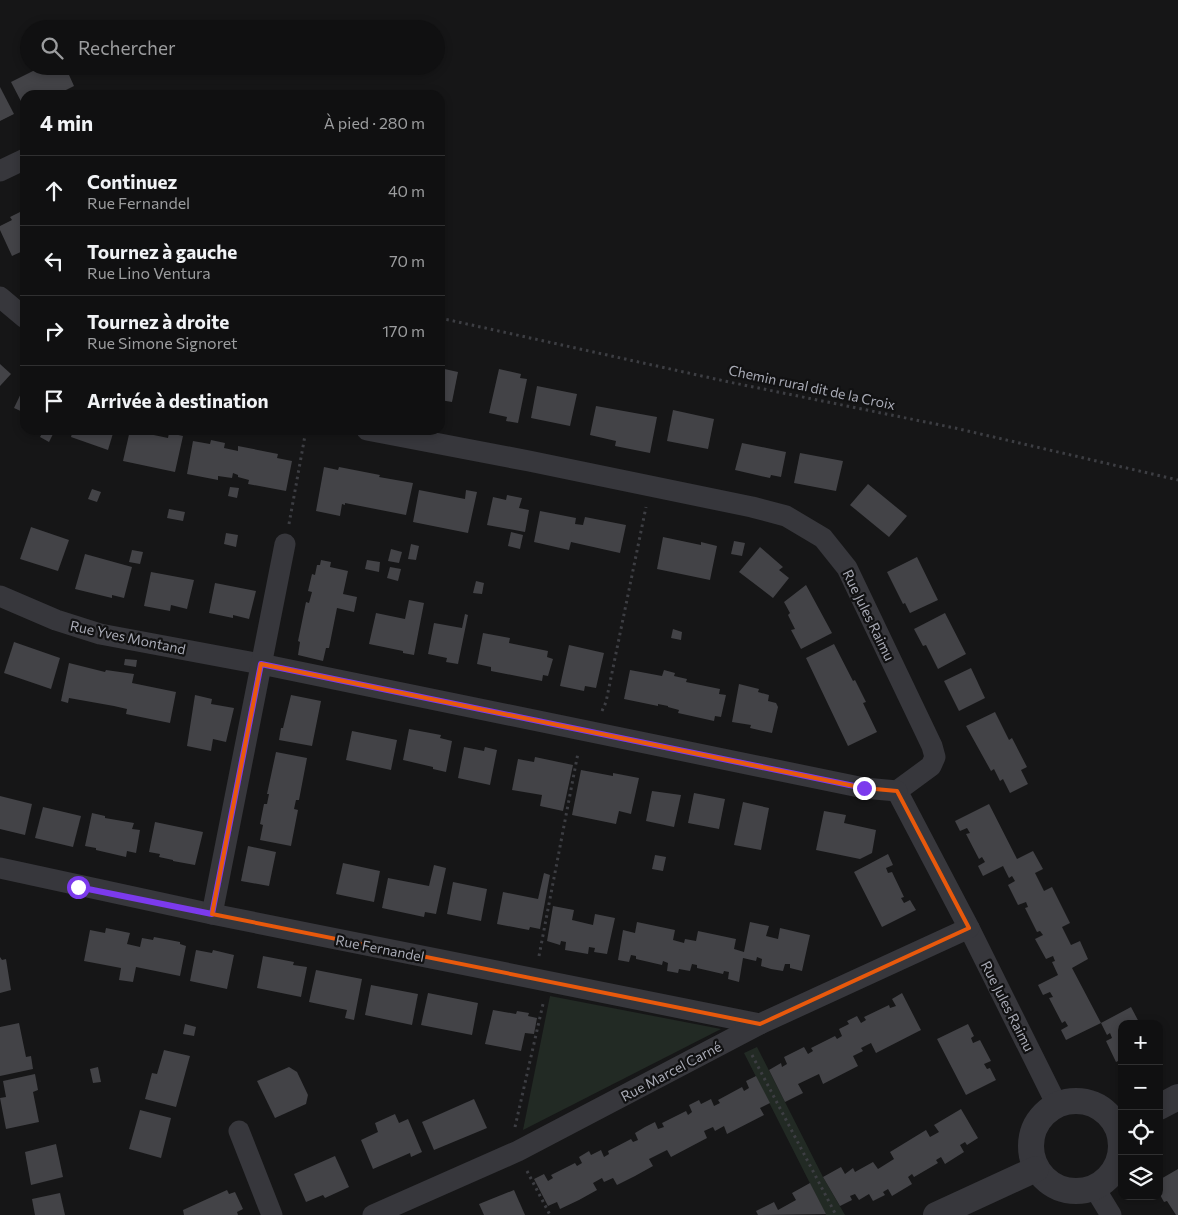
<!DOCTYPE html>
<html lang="fr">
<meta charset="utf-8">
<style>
body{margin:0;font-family:Commissioner,sans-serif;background:#1e1e1f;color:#f1f3f6}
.controls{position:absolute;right:15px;bottom:15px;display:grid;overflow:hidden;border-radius:10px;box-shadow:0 2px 8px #0003}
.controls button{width:45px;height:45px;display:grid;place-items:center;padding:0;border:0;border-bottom:1px solid #303031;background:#101011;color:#f1f3f6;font:25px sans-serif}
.stop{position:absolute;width:15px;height:15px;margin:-11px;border:4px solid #7c3aed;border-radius:50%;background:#fff}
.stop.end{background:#7c3aed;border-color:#fff;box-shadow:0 1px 5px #0008}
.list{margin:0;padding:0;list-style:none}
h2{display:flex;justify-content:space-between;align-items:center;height:65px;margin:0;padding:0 20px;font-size:21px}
h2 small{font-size:16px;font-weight:400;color:#9c9d9f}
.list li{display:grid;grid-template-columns:32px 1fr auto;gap:15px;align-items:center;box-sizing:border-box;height:70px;padding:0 20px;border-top:1px solid #303031}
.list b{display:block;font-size:19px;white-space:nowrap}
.list p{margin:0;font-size:16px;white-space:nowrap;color:#9c9d9f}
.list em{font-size:16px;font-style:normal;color:#9c9d9f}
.icon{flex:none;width:28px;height:28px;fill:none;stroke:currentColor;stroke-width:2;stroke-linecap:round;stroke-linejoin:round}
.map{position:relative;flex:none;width:1178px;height:1215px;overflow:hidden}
.search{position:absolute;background:#101011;box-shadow:0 2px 8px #0003;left:20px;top:20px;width:425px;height:55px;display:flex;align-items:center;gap:12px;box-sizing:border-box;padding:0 18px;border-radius:28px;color:#9c9d9f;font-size:19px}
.panel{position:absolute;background:#101011;box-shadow:0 2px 8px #0003;left:20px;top:90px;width:425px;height:345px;border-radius:15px}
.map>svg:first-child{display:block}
.green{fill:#222a24}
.building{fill:#434347}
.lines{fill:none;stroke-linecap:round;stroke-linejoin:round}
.path{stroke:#3d3e43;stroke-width:3;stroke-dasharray:2.5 4;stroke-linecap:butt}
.minor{stroke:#37373c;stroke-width:21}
.tertiary{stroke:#37373c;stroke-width:26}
.route{stroke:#7c3aed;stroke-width:6}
.marked{fill:none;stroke:#e8590c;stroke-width:4;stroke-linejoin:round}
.labels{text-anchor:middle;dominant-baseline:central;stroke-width:4.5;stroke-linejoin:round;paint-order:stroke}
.street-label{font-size:14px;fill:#a9abb6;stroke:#111112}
</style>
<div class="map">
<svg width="1178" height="1215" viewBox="0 0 1178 1215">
<rect width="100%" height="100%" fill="#161617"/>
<g class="green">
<path d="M550 996 721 1029 523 1130Z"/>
<path d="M757 1047 823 1177 845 1215H826L744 1053Z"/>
</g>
<g class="building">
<path d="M43 66H65L74 86 56 95H25V109L11 82Z"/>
<path d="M0 87 14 114 0 121Z"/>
<path d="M22 211 25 218V250L12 256 0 230V226L12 220 10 217Z"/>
<path d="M0 364 11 374 0 386Z"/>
<path d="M440 368 458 372 452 402 440 400Z"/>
<path d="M499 369 521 374 520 378 527 379 518 423 506 421 507 417 489 413Z"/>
<path d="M25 385V413L14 408Z"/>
<path d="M537 386 577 394 570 426 531 418Z"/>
<path d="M596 406 657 417 650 453 615 446 616 441 590 435Z"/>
<path d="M673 410 714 419 708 449 667 441Z"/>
<path d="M44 430H55L49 442 40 437Z"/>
<path d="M73 430H114L108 450 71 437Z"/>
<path d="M130 430 168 438 169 433 183 436 175 472 123 461Z"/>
<path d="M211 440 225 443 224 448 238 451V446L278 454 277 458 292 461 286 491 248 484 249 480 238 477V475L233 473 232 478 218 476V480L187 474 193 441 210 444Z"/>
<path d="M742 443 786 452 781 477 771 475 770 478 735 470Z"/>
<path d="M800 453 843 461 836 491 794 483Z"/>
<path d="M324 467 338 470 339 467 380 475 379 477 413 483 406 515 345 503V505L342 504 340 516 316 511Z"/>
<path d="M868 484 907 516 889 537 850 505Z"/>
<path d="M230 487 239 488 237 498 228 496Z"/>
<path d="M92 489 101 492 97 502 88 499Z"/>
<path d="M419 490 465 499 466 490 477 492 468 533 413 522Z"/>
<path d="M507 495 522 498 519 508 529 510 525 532 487 525 493 497 506 500Z"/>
<path d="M169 509 185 512 183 521 167 518Z"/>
<path d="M540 511 576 518 575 524 583 525 585 517 626 525 620 553 571 542 569 550 534 542Z"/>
<path d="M31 527 69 540 58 571 20 559Z"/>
<path d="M511 532 523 535 520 549 508 546Z"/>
<path d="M226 533 238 535 236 547 224 544Z"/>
<path d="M663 537 701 545V542L717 546 710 580 657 569Z"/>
<path d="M734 541 745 543 742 556 731 554Z"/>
<path d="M411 544 419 546 416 560 408 559Z"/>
<path d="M760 547 783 567 779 570 789 578 773 598 739 572Z"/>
<path d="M391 549 402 552 399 563 388 561Z"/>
<path d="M132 550 143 552 140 564 129 562Z"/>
<path d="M85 554 132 567 124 598 112 595V598L75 589Z"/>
<path d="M917 557 938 600 910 613 905 603 903 604 887 572Z"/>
<path d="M321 560 331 562 330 567 348 571 343 594 357 597 354 612 337 608 329 648H326L323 661 298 655 300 642 298 641 306 602 309 603 312 592 308 591 312 574 315 575 317 565H320Z"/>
<path d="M367 560 380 562 379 572 365 569Z"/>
<path d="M390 567 401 569 398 581 387 578Z"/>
<path d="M151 572 194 580 187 609 171 605 170 611 144 606Z"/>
<path d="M476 581 484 583 482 594 473 593Z"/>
<path d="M215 583 256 591 249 619 233 615V618L209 613Z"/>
<path d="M806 585 832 633 801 649 791 630 795 629 788 615 790 613 784 602Z"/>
<path d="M409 600 424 603 414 655 403 653V651L369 644 376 613 405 619Z"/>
<path d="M945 613 966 654 938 669 926 645 923 646 914 629Z"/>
<path d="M465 614 468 615 458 664 446 662 447 658 428 654 434 623 462 628Z"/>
<path d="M673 629 682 632 681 640 671 638Z"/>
<path d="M483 633 510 638 509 643 548 651 547 657 553 659 548 676 543 675 542 681 491 671V667L477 664Z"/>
<path d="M14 642 60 658 51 689 4 673Z"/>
<path d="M834 644 853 681 855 680 866 702 863 703 877 732 848 746 806 658Z"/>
<path d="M569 645 604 653 596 688 585 686 584 691 560 686Z"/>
<path d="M125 659 137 660 136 667 124 665Z"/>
<path d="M69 663 105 672 106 670 134 674 132 683 176 692 170 723 126 714 127 709 114 706 69 698 68 703 61 701Z"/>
<path d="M971 668 985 698 959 711 944 681Z"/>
<path d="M630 670 662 676 664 670 675 673 674 676 687 679 686 682 720 689 719 694 726 695 721 717 715 716 714 721 678 713 679 710 668 707V706L658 704V706L624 699Z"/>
<path d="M739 684 759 689 758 692 769 695 768 701 776 703 778 707 772 733 750 728 751 725 732 722Z"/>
<path d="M195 695 212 699 211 704 234 708 226 742 213 739 211 751 187 746Z"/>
<path d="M291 695 321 701 312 746 279 740 281 728H283Z"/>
<path d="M995 712 1009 740 1012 738 1027 767 1021 770 1028 784 1010 793 1003 779 1000 781 994 769 991 771 966 726Z"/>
<path d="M409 729 441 735 440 738 452 741 446 772 433 769V767L403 760Z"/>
<path d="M352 731 397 740 391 770 346 760Z"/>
<path d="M464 747 484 751 485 747 497 750 490 785 458 778Z"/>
<path d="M276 752 307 758 299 800H296L294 809 298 810 291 846 260 840 263 825 260 824 264 804H267L269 794H267Z"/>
<path d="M535 757 573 765 563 811 540 806 542 795 512 790 518 759 534 762Z"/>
<path d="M581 770 613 776V773L639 778 631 814 619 811 616 824 572 815Z"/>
<path d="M652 791 681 795 674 827 646 821Z"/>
<path d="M694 793 725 799 719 829 688 823Z"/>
<path d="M0 796 32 804 25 835 0 829Z"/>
<path d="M743 802 769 808 761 850 734 845Z"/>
<path d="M989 804 1017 859 1033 851 1043 869 1035 873 1044 891 1052 887 1070 923 1062 927 1071 945 1080 941 1088 959 1072 968 1101 1023 1066 1040 1061 1030 1068 1026 1065 1021 1062 1023 1049 998 1053 997 1050 992 1043 995 1038 985 1058 975 1052 962 1055 961 1053 956 1046 959 1035 939 1043 935 1040 931 1037 932 1025 908 1028 907 1026 902 1018 905 1008 885 1015 881 1012 876 1009 878 1003 866 983 876 978 866 985 862 982 857 979 859 966 834 970 833 967 828 960 831 955 821Z"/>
<path d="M43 807 81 816 73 847 35 838Z"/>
<path d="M824 811 846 815 844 823 876 830 872 853 860 859 816 850Z"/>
<path d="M92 813 105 816V818L134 823 132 829 140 830 136 853 127 851 126 857 96 850V848L85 846Z"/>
<path d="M155 822 203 832 195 865 173 861V860L159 857 160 854 149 852Z"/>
<path d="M248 846 276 852 269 886 241 881Z"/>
<path d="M888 854 893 865 886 868 888 873 892 872 904 897 901 898 904 903 910 900 916 910 882 927 854 872Z"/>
<path d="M655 855 666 857 663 871 652 869Z"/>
<path d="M343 863 380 871 374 902 336 894Z"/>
<path d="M434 865 446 868 436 914 425 912 424 917 382 908 388 878 429 886Z"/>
<path d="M544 873 550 875 540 929 530 927 529 930 497 924 503 892 538 899Z"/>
<path d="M453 882 487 889 481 921 447 914Z"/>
<path d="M553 906 574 910 572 920 593 925 595 914 615 918 607 954 594 952 595 948 589 947 588 954 565 950 566 942 561 941 560 945 547 941Z"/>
<path d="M637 922 675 930 673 940 684 943 685 939 696 941 698 931 736 939 734 949 744 952 750 922 769 926 766 936 778 939 780 928 810 935 802 971 790 968V964H785L783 971 771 969 761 966 762 959 757 957 756 961 743 958 739 982 728 979 729 972 724 971 723 974 697 968V965L692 964 690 971 679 969 678 973 667 971 668 963 663 961 662 965 636 959V956L631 955 629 962 618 960 623 930 635 933Z"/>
<path d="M106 928 130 933 127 944 140 947 142 938 153 940 154 937 180 942V944L186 946 180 976 136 967 133 982 119 980 121 968 84 961 90 930 105 933Z"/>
<path d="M196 950 212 953 213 950 234 955 227 989 190 981Z"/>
<path d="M263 956 294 962 293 965 307 967 301 997 257 988Z"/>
<path d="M0 957 2 960 6 959 11 990 0 993Z"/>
<path d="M316 970 362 979 354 1020 345 1018 347 1010 309 1002Z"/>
<path d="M371 985 418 994 412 1025 365 1015Z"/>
<path d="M428 993 478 1003 472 1035 421 1025Z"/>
<path d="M902 993 921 1030 876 1053 871 1043 861 1048 863 1051 853 1056 858 1066 823 1084 819 1074 798 1084 803 1093 785 1102 769 1070 781 1063 782 1067 787 1064 784 1057 804 1047 808 1054 813 1051 811 1048 835 1036 837 1039 842 1036 839 1029 849 1024 847 1021 857 1016 861 1023 866 1020 864 1017 889 1005 890 1008 896 1006 892 999Z"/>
<path d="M1131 1007 1140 1024H1122V1059L1116 1062 1106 1041 1112 1038 1110 1033 1107 1035 1101 1023Z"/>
<path d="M493 1010 516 1014 517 1011 529 1013 528 1016 537 1018 534 1034 525 1033 521 1051 485 1044Z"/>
<path d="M19 1023 26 1057 31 1056 33 1069 0 1076V1027Z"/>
<path d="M185 1024 196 1027 194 1036 183 1034Z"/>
<path d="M968 1024 974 1036 971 1038 973 1043 980 1040 991 1061 984 1064 987 1069 990 1068 996 1080 966 1095 937 1039Z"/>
<path d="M164 1050 190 1056 176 1107 145 1099 152 1073 157 1074Z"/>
<path d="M98 1067 101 1082 93 1083 90 1069Z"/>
<path d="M289 1067 297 1072 308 1095 306 1104 275 1118 257 1081Z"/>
<path d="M35 1074 38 1090 33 1092 39 1122 6 1129 0 1098 6 1097 3 1081Z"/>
<path d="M756 1076 770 1103 760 1108 764 1115 727 1134 724 1126 715 1131 713 1127 704 1131 707 1138 671 1157 667 1150 649 1159 653 1166 635 1176 617 1185 613 1178 604 1182 602 1178 593 1183 597 1190 579 1200 560 1209 557 1202 548 1206 534 1179 544 1174 548 1181 553 1178 551 1175 575 1163 577 1166 582 1163 579 1157 589 1151 591 1155 601 1150 604 1157 609 1154 608 1151 631 1139 633 1142 638 1140 635 1133 645 1127 655 1122 658 1129 664 1127 662 1123 686 1111 688 1115 692 1112 689 1105 699 1100 701 1104 711 1099 714 1106 720 1103 718 1100 742 1087 744 1091 749 1088 746 1081Z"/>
<path d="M474 1099 487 1128 434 1150 422 1122Z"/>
<path d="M961 1109 978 1138 967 1145 965 1142 960 1145 964 1152 945 1164 941 1157 936 1160 938 1163 914 1177 912 1174 908 1177 912 1184 892 1196 888 1189 883 1192 885 1195 873 1201 869 1194 859 1200 855 1194 850 1196 852 1200 840 1206 823 1177 841 1167 845 1174 853 1168 855 1172 873 1162 878 1169 894 1159 890 1152 926 1130 930 1137 939 1132 934 1125Z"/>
<path d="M140 1110 171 1118 161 1158 129 1149Z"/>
<path d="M395 1114 399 1123 408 1119 422 1152 411 1157 410 1153 373 1169 361 1140 378 1132 375 1123Z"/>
<path d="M56 1144 63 1177 31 1185 25 1152Z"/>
<path d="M335 1156 349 1187 325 1198 323 1195 306 1202 294 1174Z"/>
<path d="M1178 1169V1215H1176L1167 1201 1164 1202 1159 1193V1180Z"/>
<path d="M810 1183 826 1214 758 1215 756 1211 774 1202 778 1210 796 1200 792 1193Z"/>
<path d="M227 1190 229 1194 235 1192 243 1209 237 1212 238 1215H184L183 1210Z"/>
<path d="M514 1190 525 1215H484L479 1204Z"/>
<path d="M60 1193 65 1215H35L32 1199Z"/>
</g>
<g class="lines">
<g class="path">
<path d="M440 318 729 382 955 428 1178 480"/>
<path d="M289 524 306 430"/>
<path d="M602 711 606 702 646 507"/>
<path d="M539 956 578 753"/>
<path d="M752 1055 836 1215"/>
<path d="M515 1127 543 1004"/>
<path d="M527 1171 550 1215"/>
</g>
<g class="minor">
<path d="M0 171 25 159"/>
<path d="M0 297 25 318"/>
<path d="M367 430 529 461 752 507 786 516 823 538 847 568 932 746 935 757 931 766 897 791 969 928 1057 1105"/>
<path d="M0 596 56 620 100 634 261 664 864 788 897 791"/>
<path d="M0 868 212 914 760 1024"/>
<path d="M212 914 285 544"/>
<path d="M239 1131 272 1215"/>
<path d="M1094 1187 1111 1215"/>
<path d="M373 1215 518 1151 760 1024 969 928"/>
</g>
<g class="tertiary">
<circle cx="1076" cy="1146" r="45"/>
<path d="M1159 1107 1178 1097"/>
<path d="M936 1215 1036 1169"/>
</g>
</g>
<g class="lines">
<path class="route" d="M78 887 212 914 261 664 864 788"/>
</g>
<path class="marked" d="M261 664 864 788 897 791 969 928 760 1024 212 914Z"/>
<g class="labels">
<g class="street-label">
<text transform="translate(812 387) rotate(12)">Chemin rural dit de la Croix</text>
<text transform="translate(869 615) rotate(64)">Rue Jules Raimu</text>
<text transform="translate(128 637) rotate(12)">Rue Yves Montand</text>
<text transform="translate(380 948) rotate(11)">Rue Fernandel</text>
<text transform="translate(1008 1006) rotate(63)">Rue Jules Raimu</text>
<text transform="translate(671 1071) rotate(-28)">Rue Marcel Carné</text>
</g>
</g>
</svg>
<div class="controls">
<button>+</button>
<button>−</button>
<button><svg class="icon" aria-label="locate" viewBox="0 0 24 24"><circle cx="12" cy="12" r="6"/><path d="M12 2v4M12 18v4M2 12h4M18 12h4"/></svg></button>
<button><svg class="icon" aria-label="layers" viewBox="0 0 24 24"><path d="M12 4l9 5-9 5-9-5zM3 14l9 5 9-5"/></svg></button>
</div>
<div class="stop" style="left:78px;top:887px"></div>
<div class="stop end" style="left:864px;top:788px"></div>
<div class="search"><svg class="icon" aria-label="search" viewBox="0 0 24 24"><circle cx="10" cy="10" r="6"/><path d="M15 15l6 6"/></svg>Rechercher</div>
<section class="panel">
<h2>4 min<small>À pied · 280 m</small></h2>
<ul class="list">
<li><svg class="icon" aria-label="ahead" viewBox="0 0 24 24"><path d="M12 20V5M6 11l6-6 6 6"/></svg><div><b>Continuez</b><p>Rue Fernandel</p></div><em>40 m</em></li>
<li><svg class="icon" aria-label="left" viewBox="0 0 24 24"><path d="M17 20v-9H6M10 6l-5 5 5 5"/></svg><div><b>Tournez à gauche</b><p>Rue Lino Ventura</p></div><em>70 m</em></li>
<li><svg class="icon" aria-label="right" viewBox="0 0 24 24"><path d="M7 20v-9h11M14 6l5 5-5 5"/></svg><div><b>Tournez à droite</b><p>Rue Simone Signoret</p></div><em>170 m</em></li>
<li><svg class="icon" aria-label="arrive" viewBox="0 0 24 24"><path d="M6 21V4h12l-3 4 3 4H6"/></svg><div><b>Arrivée à destination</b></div></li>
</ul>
</section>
</div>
